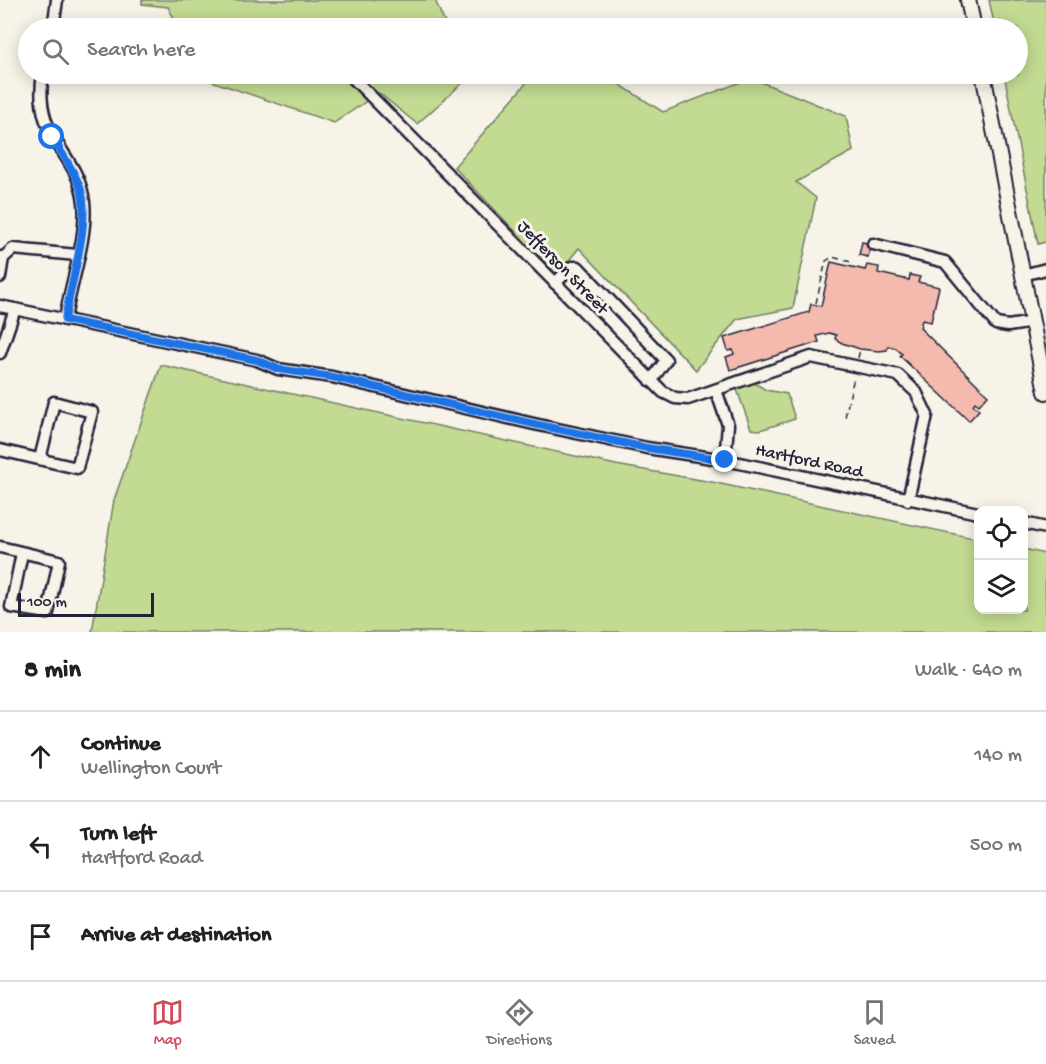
<!DOCTYPE html>
<meta charset="utf-8">
<style>
body{margin:0;font-family:"Gochi Hand",sans-serif;background:#f6f6f6;color:#202124}
.controls{position:absolute;right:18px;bottom:18px;display:grid;overflow:hidden;border-radius:12px;box-shadow:0 3px 15px #0003}
.controls button{width:54px;height:54px;display:grid;place-items:center;padding:0;border:0;border-bottom:2px solid #e0e0e0;background:#fff;color:#202124;font:30px sans-serif}
.scale{position:absolute;left:18px;bottom:15px;width:136px;box-sizing:border-box;padding-left:6px;border:3px solid #22223b;border-top:0;font-size:16px;line-height:21px;white-space:nowrap;color:#22223b;-webkit-text-stroke:4px #f7f3e8;paint-order:stroke}
.stop{position:absolute;width:18px;height:18px;margin:-14px;border:4px solid #1a73e8;border-radius:50%;background:#fff}
.stop.end{background:#1a73e8;border-color:#fff;box-shadow:0 2px 6px #0008}
.list{margin:0;padding:0;list-style:none}
h2{display:flex;justify-content:space-between;align-items:center;height:78px;margin:0;padding:0 24px;font-size:26px}
h2 small{font-size:20px;font-weight:400;color:#757577}
.list li{display:grid;grid-template-columns:39px 1fr auto;gap:18px;align-items:center;box-sizing:border-box;height:90px;padding:0 24px;border-top:2px solid #e0e0e0}
.list b{display:block;font-size:22px;white-space:nowrap}
.list p{margin:0;font-size:20px;white-space:nowrap;color:#757577}
.list em{font-size:20px;font-style:normal;color:#757577}
.icon{flex:none;width:33px;height:33px;fill:none;stroke:currentColor;stroke-width:2;stroke-linecap:round;stroke-linejoin:round}
.map{position:relative;flex:none;width:1046px;height:632px;overflow:hidden}
.search{position:absolute;background:#fff;box-shadow:0 3px 15px #0003;left:18px;right:18px;top:18px;height:66px;display:flex;align-items:center;gap:15px;box-sizing:border-box;padding:0 21px;border-radius:33px;color:#757577;font-size:22px}
.sheet{height:348px;background:#fff}
nav{display:flex;justify-content:space-around;align-items:center;box-sizing:border-box;height:84px;border-top:2px solid #e0e0e0;background:#fff;font-size:16px;color:#757577}
nav a{display:grid;justify-items:center;gap:3px}
nav .on{color:#d1495b}
.map>svg:first-child{display:block}
.green{fill:#c2da91;stroke:#727e66;stroke-width:1.5}
.building{fill:#f4baae;stroke:#22223b;stroke-width:1.5}
.lines{fill:none;stroke-linecap:round;stroke-linejoin:round}
.minor-casing{stroke:#22223b;stroke-width:15}
.major-casing{stroke:#22223b;stroke-width:18}
.path{stroke:#22223b;stroke-width:1.5;stroke-dasharray:6 4.5;stroke-linecap:butt}
.minor{stroke:#f7f3e8;stroke-width:10}
.major{stroke:#f7f3e8;stroke-width:14}
.route{stroke:#1a73e8;stroke-width:8}
.labels{text-anchor:middle;dominant-baseline:central;stroke-width:6;stroke-linejoin:round;paint-order:stroke}
.street-label{font-size:18px;fill:#22223b;stroke:#f7f3e8}
</style>
<div class="map">
<svg width="1046" height="632" viewBox="0 0 1046 632">
<rect width="100%" height="100%" fill="#f7f3e8"/>
<filter id="ink" filterUnits="userSpaceOnUse"><feTurbulence type="fractalNoise" baseFrequency=".0167" numOctaves="2"/><feDisplacementMap in="SourceGraphic" scale="12" xChannelSelector="R" yChannelSelector="G"/><feConvolveMatrix kernelMatrix="1 2 1 2 8 2 1 2 1" color-interpolation-filters="sRGB"/></filter>
<g filter="url(#ink)">
<g class="green">
<path d="M142 0H435L447 28H179L168 7 142 4Z"/>
<path d="M989 0H1046V242L1038 244 1004 74H1018V28H995Z"/>
<path d="M191 74H466L468 78 417 124 379 93 334 123Z"/>
<path d="M534 74H603L663 112 751 78 846 116 853 151 796 182 816 198 793 308 737 319 696 370 579 248 557 275 454 167Z"/>
<path d="M161 365 616 465 712 482 978 539V610H1024V549L1045 554 1046 632H92L114 500Z"/>
<path d="M748 379 766 390 787 394 795 419 760 430 751 429 735 384Z"/>
</g>
<g class="building">
<path d="M862 242 871 244 868 257 859 255Z"/>
<path d="M831 262 865 270 867 265 879 267 878 273 909 280 910 275 920 277 918 282 939 287 931 322 922 320 920 328 988 395 979 405 975 402 973 405 979 410 969 421 900 356 902 354 896 348 888 346 887 350 879 351 860 349 842 343 835 339 836 335 829 333 817 336 819 342 730 370 726 357 734 354 733 350 728 351 724 338 809 312 811 304 821 306Z"/>
</g>
<g class="lines">
<defs>
<g id="minor">
<path d="M53 28 57 0"/>
<path d="M43 74C32 139 78 151 84 202 88 237 70 284 65 320"/>
<path d="M349 74 663 392 675 398 688 399 811 357 898 375 916 392 927 415 908 500"/>
<path d="M873 244 945 262 996 324 1008 326 1033 322"/>
<path d="M0 257 3 258 0 277"/>
<path d="M3 258 13 249 77 255"/>
<path d="M1023 275 1046 269"/>
<path d="M555 283 572 267H578L666 360 651 381"/>
<path d="M0 306 257 360 278 369 332 377 534 424 647 448 725 460 978 513"/>
<path d="M0 353 15 309"/>
<path d="M716 390 728 425 725 460"/>
<path d="M0 450 77 468 92 412 54 402 40 459"/>
<path d="M1024 523 1046 528"/>
<path d="M0 547 59 561 48 613 11 607 22 553"/>
</g>
<g id="major">
<path d="M968 0 974 28"/>
<path d="M983 74 1046 392"/>
</g>
</defs>
<use href="#minor" class="minor-casing"/>
<use href="#major" class="major-casing"/>
<g class="path">
<path d="M816 303 826 261 832 257 851 262"/>
<path d="M858 358 860 349"/>
<path d="M845 417 854 377"/>
</g>
<use href="#minor" class="minor"/>
<use href="#major" class="major"/>
</g>
</g>
<g class="lines" filter="url(#ink)">
<path class="route" d="M52 137C62 154 75 171 81 190 91 222 70 285 65 320L257 360 278 369 332 377 534 424 647 448 725 460"/>
</g>
<g class="labels">
<g class="street-label">
<text transform="translate(562 268) rotate(46)">Jefferson Street</text>
<text transform="translate(809 462) rotate(12)">Hartford Road</text>
</g>
</g>
</svg>
<div class="controls">
<button><svg class="icon" aria-label="locate" viewBox="0 0 24 24"><circle cx="12" cy="12" r="6"/><path d="M12 2v4M12 18v4M2 12h4M18 12h4"/></svg></button>
<button><svg class="icon" aria-label="layers" viewBox="0 0 24 24"><path d="M12 4l9 5-9 5-9-5zM3 14l9 5 9-5"/></svg></button>
</div>
<div class="scale">100 m</div>
<div class="stop" style="left:52px;top:137px"></div>
<div class="stop end" style="left:725px;top:460px"></div>
<div class="search"><svg class="icon" aria-label="search" viewBox="0 0 24 24"><circle cx="10" cy="10" r="6"/><path d="M15 15l6 6"/></svg>Search here</div>
</div>
<section class="sheet">
<h2>8 min<small>Walk · 640 m</small></h2>
<ul class="list">
<li><svg class="icon" aria-label="ahead" viewBox="0 0 24 24"><path d="M12 20V5M6 11l6-6 6 6"/></svg><div><b>Continue</b><p>Wellington Court</p></div><em>140 m</em></li>
<li><svg class="icon" aria-label="left" viewBox="0 0 24 24"><path d="M17 20v-9H6M10 6l-5 5 5 5"/></svg><div><b>Turn left</b><p>Hartford Road</p></div><em>500 m</em></li>
<li><svg class="icon" aria-label="arrive" viewBox="0 0 24 24"><path d="M6 21V4h12l-3 4 3 4H6"/></svg><div><b>Arrive at destination</b></div></li>
</ul>
</section>
<nav>
<a class="on"><svg class="icon" aria-label="map" viewBox="0 0 24 24"><path d="M3 6l6-2 6 2 6-2v14l-6 2-6-2-6 2zM9 4v14M15 6v14"/></svg>Map</a>
<a><svg class="icon" aria-label="directions" viewBox="0 0 24 24"><path d="M12 3l9 9-9 9-9-9zM9 14v-3h6M13 9l2 2-2 2"/></svg>Directions</a>
<a><svg class="icon" aria-label="saved" viewBox="0 0 24 24"><path d="M7 4h10v16l-5-4-5 4z"/></svg>Saved</a>
</nav>
